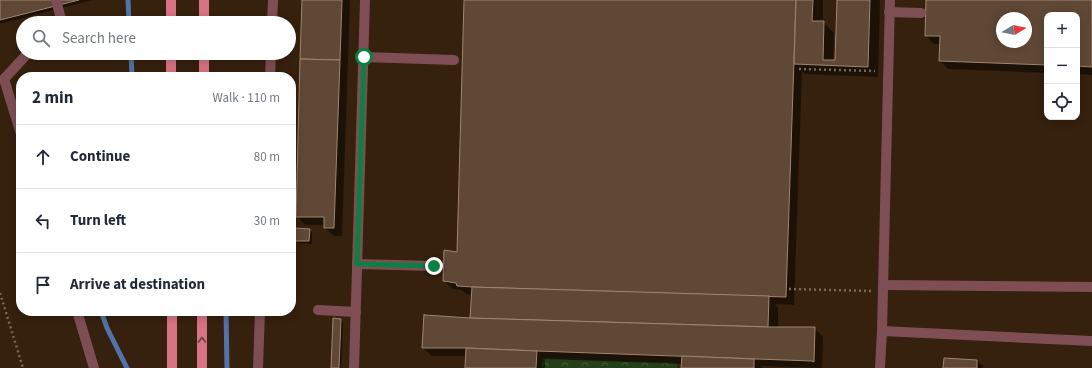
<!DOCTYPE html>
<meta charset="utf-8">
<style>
body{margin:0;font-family:"Source Sans 3",sans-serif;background:#f2f2f3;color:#1f2937}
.controls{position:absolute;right:12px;top:12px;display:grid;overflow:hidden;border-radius:8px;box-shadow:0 2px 10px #0003}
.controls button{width:36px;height:36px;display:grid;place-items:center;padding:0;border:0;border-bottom:1px solid #e0e1e3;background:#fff;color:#1f2937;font:20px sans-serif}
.compass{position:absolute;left:996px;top:12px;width:36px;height:36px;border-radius:50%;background:#fff;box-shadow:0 2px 10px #0003;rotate:80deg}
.stop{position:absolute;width:12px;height:12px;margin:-9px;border:3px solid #0b8043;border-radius:50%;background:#fff}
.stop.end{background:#0b8043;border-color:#fff;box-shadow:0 1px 4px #0008}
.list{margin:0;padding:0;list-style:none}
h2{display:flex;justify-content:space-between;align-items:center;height:52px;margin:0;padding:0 16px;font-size:17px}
h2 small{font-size:13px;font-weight:400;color:#747a83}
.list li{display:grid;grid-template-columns:26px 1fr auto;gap:12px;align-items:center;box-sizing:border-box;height:64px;padding:0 16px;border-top:1px solid #e0e1e3}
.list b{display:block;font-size:15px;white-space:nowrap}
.list em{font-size:13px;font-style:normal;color:#747a83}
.icon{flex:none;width:22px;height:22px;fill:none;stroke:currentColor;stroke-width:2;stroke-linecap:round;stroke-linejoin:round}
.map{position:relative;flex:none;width:1092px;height:368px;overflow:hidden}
.search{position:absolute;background:#fff;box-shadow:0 2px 10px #0003;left:16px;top:16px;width:280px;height:44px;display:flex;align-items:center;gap:10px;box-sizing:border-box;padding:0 14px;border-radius:22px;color:#747a83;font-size:15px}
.panel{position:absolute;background:#fff;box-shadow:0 2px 10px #0003;left:16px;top:72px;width:280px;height:244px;border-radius:16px}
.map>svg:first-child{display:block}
.park{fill:url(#park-crowns)}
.shadow{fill:#0007;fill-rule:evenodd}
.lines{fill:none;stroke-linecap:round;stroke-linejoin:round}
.stream{stroke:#5273a7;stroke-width:5}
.building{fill:#604836;stroke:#a08571;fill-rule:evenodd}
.path{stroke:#7b6858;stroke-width:2.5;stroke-dasharray:2 3;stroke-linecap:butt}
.minor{stroke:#7f4e55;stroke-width:10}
.major{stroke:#d87385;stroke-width:10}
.oneway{stroke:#6d3a3f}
.route{stroke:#0b8043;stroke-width:5}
</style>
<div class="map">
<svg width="1092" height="368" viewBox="0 0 1092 368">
<defs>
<pattern id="park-crowns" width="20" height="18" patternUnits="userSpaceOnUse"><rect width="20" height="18" fill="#253f19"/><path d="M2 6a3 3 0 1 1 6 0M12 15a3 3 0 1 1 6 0" fill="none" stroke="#445a39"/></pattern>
</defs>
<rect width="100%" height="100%" fill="#36200e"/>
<path class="park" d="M542 358 677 363V368H542Z"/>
<g class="shadow">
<path d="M0 0H92L0 24Z"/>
<path d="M303 0H350L342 236H334L325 228V225H305L297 216Z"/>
<path d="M465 0H823V22L834 33 833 61H836L838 0H880L878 77 805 74 802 71 794 305 775 304 778 308V328H814L823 337 822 368 760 366 762 368H682L683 364 545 359V368H466L467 356H432L423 348 473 319V295L466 294 462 290 453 289 444 281 458 253Z"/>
<path d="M927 0H1092V75L1077 74V15H1047V73L948 69 940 61V44H934L926 36ZM1002 18H1026V42H1002Z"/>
<path d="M309 230 312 232V244L298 243 296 240Z"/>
<path d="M341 320 343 323 341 368H332Z"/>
<path d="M977 361 983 366 982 368H944Z"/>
</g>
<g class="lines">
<g class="stream">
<path d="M128 0 129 23"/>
<path d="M131 53 132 77"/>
<path d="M101 311 107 328 127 368"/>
<path d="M226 311 227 368"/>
</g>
</g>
<g class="building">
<path d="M0 0H79L0 20Z"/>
<path d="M302 0H342L340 60 300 59Z"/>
<path d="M464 0H796L786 297 472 287 457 286 456 283 443 281 444 250 457 252Z"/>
<path d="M796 0H813L812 21H824L823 60H835L837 0H870L868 67 794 64Z"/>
<path d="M926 0H1092V67L1077 66V15H1047V65L939 61 940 36H925ZM1002 18H1026V42H1002Z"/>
<path d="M300 59 340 60 334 228H324V217H296Z"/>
<path d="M295 228 310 229 309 241H295Z"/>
<path d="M472 287 769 296 768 327 470 318Z"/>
<path d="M424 314 425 315 470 318 768 327H815L814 362 812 361 537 351 466 348H422Z"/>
<path d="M333 318 341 319 339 368H331Z"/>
<path d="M466 348 537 351 536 368H465Z"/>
<path d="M682 356 754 359V368H681Z"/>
<path d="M944 358 977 360V368H943Z"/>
</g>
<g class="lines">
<g class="path">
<path d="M799 69 875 71"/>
<path d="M789 289 871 291"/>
<path d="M0 293 23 368"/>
</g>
<g class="minor">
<path d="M56 0 61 19 57 23"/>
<path d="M890 0 882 331 1092 341"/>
<path d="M889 12 921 13"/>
<path d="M272 23 273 0"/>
<path d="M364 57 454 60"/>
<path d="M270 77 271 53"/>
<path d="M4 79 21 134"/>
<path d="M4 79 28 53"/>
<path d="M357 264 434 266"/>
<path d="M883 285 1092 287"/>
<path d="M318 310 356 312"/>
<path d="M77 311 94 368"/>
<path d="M258 368 260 311"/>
<path d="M354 368 365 0"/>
<path d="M880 368 882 331"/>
</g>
<g class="major">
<path d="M171 0V23"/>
<path d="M204 0V23"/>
<path d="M171 53V77"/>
<path d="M204 77V53"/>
<path d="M172 311V368"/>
<path d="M202 368V311"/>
</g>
</g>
<defs><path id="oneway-chevron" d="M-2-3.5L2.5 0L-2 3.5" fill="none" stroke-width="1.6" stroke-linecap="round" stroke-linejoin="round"/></defs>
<use class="oneway" href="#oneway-chevron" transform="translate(202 340) rotate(-90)"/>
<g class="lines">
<path class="route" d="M364 57 357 264 434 266"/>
</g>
</svg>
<div class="controls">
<button>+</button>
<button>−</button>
<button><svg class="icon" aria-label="locate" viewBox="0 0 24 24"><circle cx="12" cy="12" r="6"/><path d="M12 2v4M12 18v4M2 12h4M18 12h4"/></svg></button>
</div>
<svg class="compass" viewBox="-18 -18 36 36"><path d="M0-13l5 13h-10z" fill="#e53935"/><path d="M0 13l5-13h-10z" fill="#747a83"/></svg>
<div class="stop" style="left:364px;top:57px"></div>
<div class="stop end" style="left:434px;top:266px"></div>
<div class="search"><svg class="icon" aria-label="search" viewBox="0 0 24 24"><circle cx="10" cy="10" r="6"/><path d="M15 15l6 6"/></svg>Search here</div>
<section class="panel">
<h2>2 min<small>Walk · 110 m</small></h2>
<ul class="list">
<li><svg class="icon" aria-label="ahead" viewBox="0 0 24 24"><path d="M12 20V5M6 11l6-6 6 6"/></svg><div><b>Continue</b></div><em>80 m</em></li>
<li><svg class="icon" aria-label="left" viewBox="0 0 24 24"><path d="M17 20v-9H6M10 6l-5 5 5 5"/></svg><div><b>Turn left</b></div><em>30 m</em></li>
<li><svg class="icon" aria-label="arrive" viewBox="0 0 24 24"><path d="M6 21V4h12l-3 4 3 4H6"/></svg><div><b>Arrive at destination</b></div></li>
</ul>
</section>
</div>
